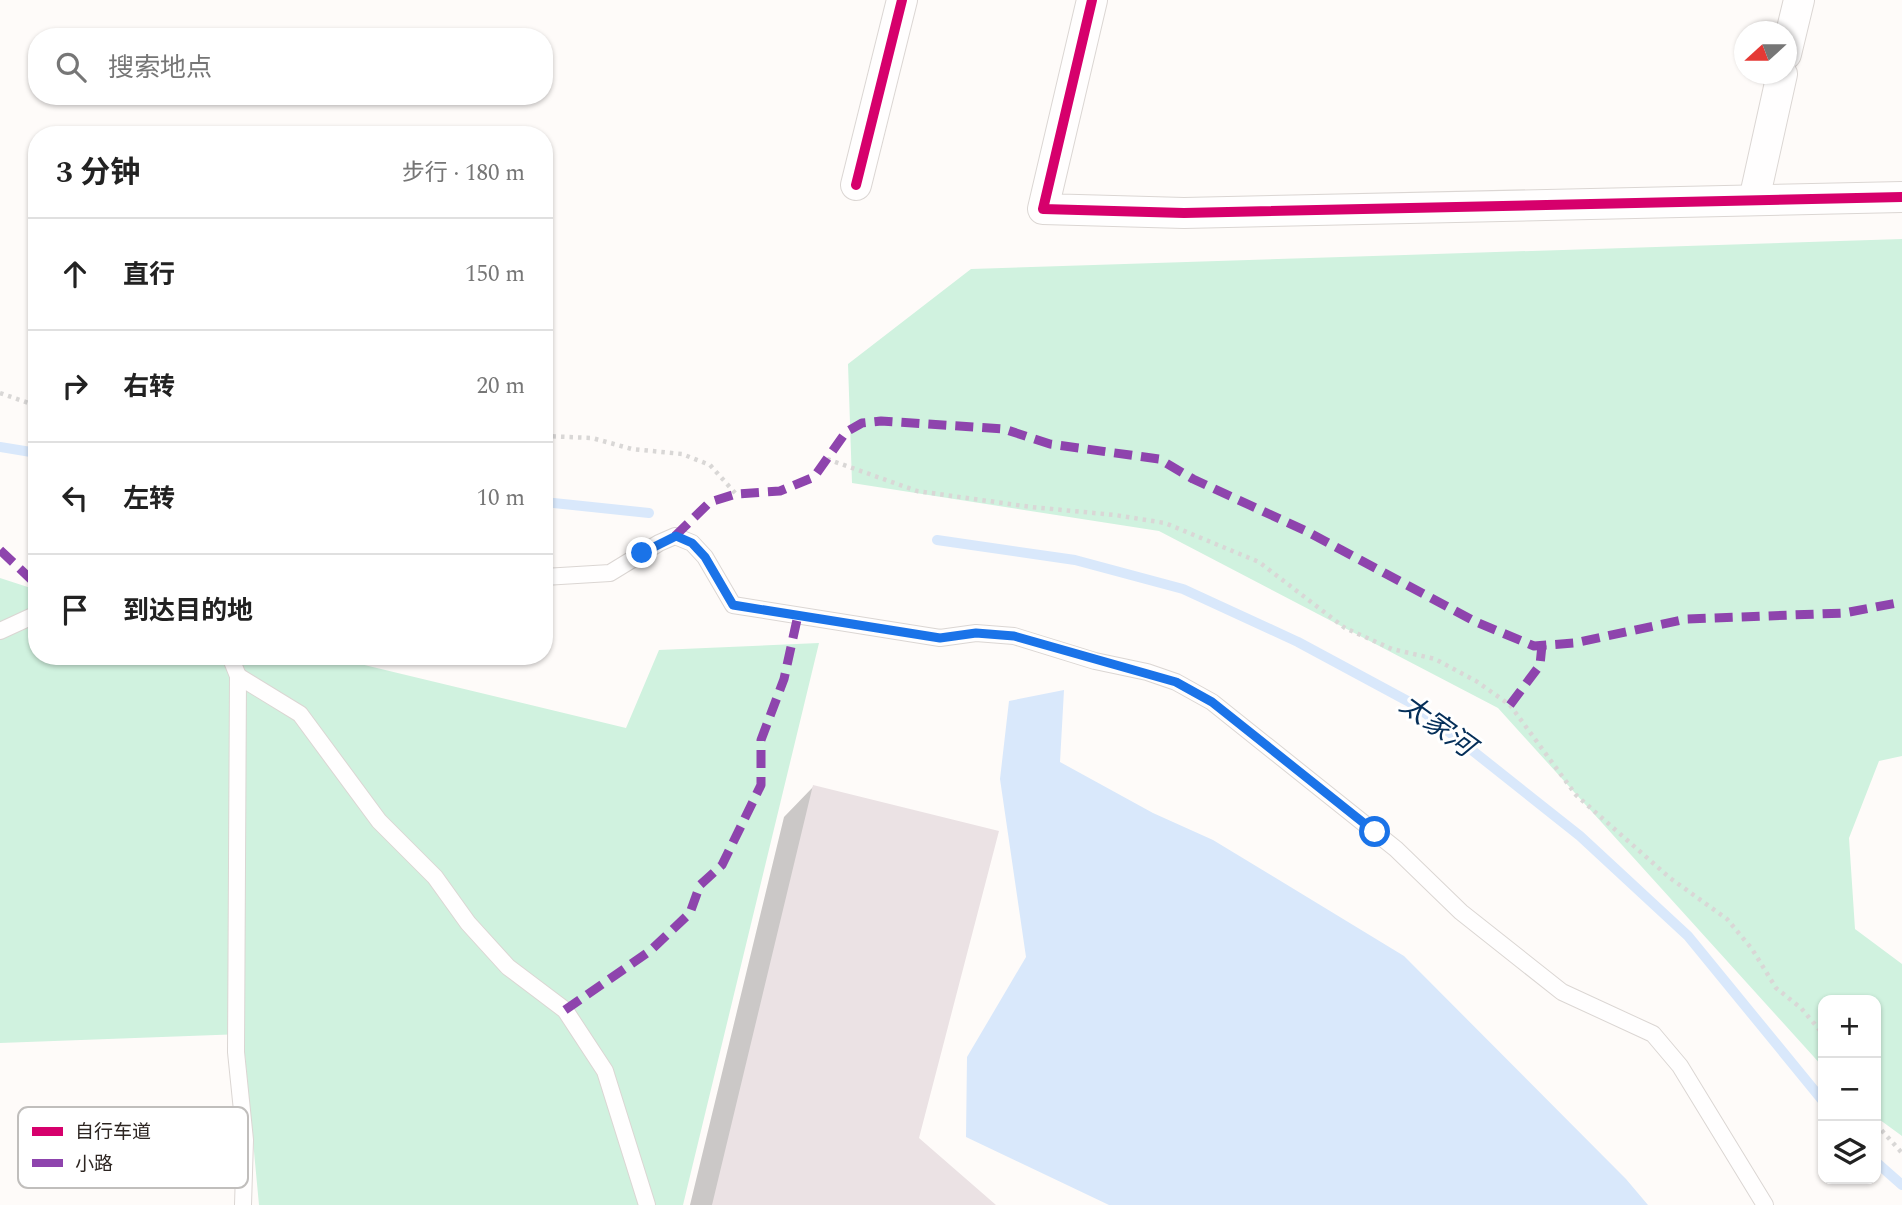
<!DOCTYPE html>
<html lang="zh">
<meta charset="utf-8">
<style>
body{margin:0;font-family:Spectral,"Noto Sans SC",serif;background:#f2f2f2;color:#222}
.controls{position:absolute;right:21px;bottom:21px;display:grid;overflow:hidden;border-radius:14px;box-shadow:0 2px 5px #0004}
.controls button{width:63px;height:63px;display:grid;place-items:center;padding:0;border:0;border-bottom:2px solid #e0e0e0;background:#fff;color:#222;font:35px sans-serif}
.compass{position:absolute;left:1734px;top:21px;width:63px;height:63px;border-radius:50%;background:#fff;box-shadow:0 2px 5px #0004;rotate:249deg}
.stop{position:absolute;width:21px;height:21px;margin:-16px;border:5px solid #1a73e8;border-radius:50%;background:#fff}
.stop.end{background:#1a73e8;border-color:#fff;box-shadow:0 2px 7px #0008}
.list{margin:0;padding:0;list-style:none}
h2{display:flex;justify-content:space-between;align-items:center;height:91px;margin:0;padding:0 28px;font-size:30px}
h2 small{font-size:23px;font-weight:400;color:#767676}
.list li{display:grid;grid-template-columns:46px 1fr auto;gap:21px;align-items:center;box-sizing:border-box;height:112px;padding:0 28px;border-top:2px solid #e0e0e0}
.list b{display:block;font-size:26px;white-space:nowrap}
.list em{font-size:23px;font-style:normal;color:#767676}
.icon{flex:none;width:38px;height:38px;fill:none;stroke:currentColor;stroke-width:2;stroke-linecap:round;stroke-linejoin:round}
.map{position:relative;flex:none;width:1902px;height:1205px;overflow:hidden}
.search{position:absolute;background:#fff;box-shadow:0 2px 5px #0004;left:28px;top:28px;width:525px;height:77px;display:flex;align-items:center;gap:18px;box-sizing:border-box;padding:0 24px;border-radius:28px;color:#767676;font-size:26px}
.panel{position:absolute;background:#fff;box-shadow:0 2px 5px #0004;left:28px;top:126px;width:525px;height:539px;border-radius:28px}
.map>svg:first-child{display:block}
.green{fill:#d0f2df}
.water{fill:#d9e8fb}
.shadow{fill:#0003}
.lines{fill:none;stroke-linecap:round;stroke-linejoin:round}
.stream{stroke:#d9e8fb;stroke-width:10}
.building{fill:#ebe2e4}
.service-casing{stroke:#dbd6d3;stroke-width:18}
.minor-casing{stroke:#dbd6d3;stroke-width:32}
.path{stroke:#d9d7d6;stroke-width:4.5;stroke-dasharray:3.5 5;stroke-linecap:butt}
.service{stroke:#fffefe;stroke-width:16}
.minor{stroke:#fffefe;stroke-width:30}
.quiet{stroke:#8e44ad;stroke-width:9;stroke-dasharray:18 9;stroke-linecap:butt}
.cycleway-casing{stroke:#fff;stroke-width:15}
.cycleway{stroke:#d6006c;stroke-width:10}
.route{stroke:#1a73e8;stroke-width:9}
.labels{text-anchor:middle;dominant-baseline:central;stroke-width:6;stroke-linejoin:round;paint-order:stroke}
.water-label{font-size:28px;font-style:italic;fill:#052f59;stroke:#fff}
.key{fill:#fff;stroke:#c0bebc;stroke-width:2}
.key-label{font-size:19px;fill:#2d2521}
</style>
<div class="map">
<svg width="1902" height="1205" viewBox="0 0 1902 1205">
<rect width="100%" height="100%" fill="#fefbf9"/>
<g class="green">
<path d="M1902 239V756L1879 761 1849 838 1855 929 1902 964V1136L1876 1117V1000H1823V1067L1498 708 1159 531 852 483 848 364 971 269Z"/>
<path d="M0 578 37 590V656H327L626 728 659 650 819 643 683 1205H259L243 1034 0 1043Z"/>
</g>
<path class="water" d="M1064 690 1060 762 1153 813 1213 840 1404 956 1626 1179 1648 1205H1109L966 1137 967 1057 1026 957 1000 779 1009 701Z"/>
<path class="shadow" d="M813 787 917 1138 993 1205H690L784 817Z"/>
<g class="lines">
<g class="stream">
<path d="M0 447 37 453"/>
<path d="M544 502 649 513"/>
<path d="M937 540 1075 560 1183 589 1298 642 1415 705 1580 836 1688 936 1823 1101"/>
<path d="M1876 1162 1902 1185"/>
</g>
</g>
<path class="building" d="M813 785 999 831 919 1138 996 1205H712Z"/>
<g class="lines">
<defs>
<g id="service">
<path d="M544 577 610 573 659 543 675 536 692 543 705 557 733 605 940 638 976 633 1014 636 1095 661 1147 672 1176 682 1212 702 1396 849 1461 912 1562 992 1653 1034 1680 1066 1765 1205"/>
<path d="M0 631 37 614"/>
<path d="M230 656 238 676 236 1052 245 1140 243 1205"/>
<path d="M238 676 300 714 379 821 435 877 468 923 508 967 565 1010 605 1071 647 1205"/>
</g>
<g id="minor">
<path d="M1092 0 1043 209 1184 213 1902 197"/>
<path d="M1786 54 1799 0"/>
<path d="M856 185 902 0"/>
<path d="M1754 200 1782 74"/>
</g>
</defs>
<use href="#service" class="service-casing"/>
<use href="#minor" class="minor-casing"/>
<g class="path">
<path d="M0 393 37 406"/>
<path d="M544 436 592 438 632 449 682 454 710 465 736 494"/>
<path d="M827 459 917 491 1031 507 1115 515 1165 523 1259 562 1345 628 1392 649 1435 659 1476 681 1510 705 1576 795 1670 878 1727 919 1752 949 1776 988 1801 1008 1823 1034"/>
<path d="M1876 1124 1902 1153"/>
</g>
<use href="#service" class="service"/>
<use href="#minor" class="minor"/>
<g class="quiet">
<path d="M675 536 710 502 736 494 780 491 814 477 846 432 862 423 881 421 1004 429 1050 444 1159 459 1193 479 1306 531 1476 622 1534 646 1574 643 1687 619 1844 613 1902 602"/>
<path d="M0 550 37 585"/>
<path d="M1510 705 1540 665 1542 645"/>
<path d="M565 1010 650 951 690 913 700 885 722 865 761 785V740L784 679 798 615"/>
</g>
<defs>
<g id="cycleway">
<path d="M1092 0 1043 209 1184 213 1902 197"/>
<path d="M856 185 902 0"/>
</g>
</defs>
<use href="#cycleway" class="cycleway-casing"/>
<use href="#cycleway" class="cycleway"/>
</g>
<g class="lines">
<path class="route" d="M642 553 676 536 692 543 705 557 733 605 940 638 976 633 1014 636 1176 682 1212 702 1375 832"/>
</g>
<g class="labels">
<g class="water-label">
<text transform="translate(1437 726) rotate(36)">太家河</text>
</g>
</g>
<rect x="18" y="1107" width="230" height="81" rx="10" class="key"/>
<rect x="32" y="1127" width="31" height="9" fill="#d6006c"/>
<rect x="32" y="1159" width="31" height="8" fill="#8e44ad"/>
<g class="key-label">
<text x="75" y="1138">自行车道</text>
<text x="75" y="1170">小路</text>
</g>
</svg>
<div class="controls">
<button>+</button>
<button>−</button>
<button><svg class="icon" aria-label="layers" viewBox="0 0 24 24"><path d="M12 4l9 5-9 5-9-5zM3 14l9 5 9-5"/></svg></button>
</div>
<svg class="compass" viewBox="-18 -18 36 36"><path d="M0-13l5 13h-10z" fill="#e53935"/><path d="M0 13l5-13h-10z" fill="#767676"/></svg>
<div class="stop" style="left:1375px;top:832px"></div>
<div class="stop end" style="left:642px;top:553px"></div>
<div class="search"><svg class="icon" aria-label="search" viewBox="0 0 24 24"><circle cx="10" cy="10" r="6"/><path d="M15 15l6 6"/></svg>搜索地点</div>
<section class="panel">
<h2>3 分钟<small>步行 · 180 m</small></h2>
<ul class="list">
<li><svg class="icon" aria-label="ahead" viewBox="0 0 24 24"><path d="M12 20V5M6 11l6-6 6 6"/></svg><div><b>直行</b></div><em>150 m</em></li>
<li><svg class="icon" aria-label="right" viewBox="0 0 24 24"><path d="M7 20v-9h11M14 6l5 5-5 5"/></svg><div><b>右转</b></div><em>20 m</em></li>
<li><svg class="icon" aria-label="left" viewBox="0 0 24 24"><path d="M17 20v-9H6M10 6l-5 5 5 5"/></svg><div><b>左转</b></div><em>10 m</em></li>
<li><svg class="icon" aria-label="arrive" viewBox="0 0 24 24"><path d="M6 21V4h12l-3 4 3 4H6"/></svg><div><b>到达目的地</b></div></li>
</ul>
</section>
</div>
